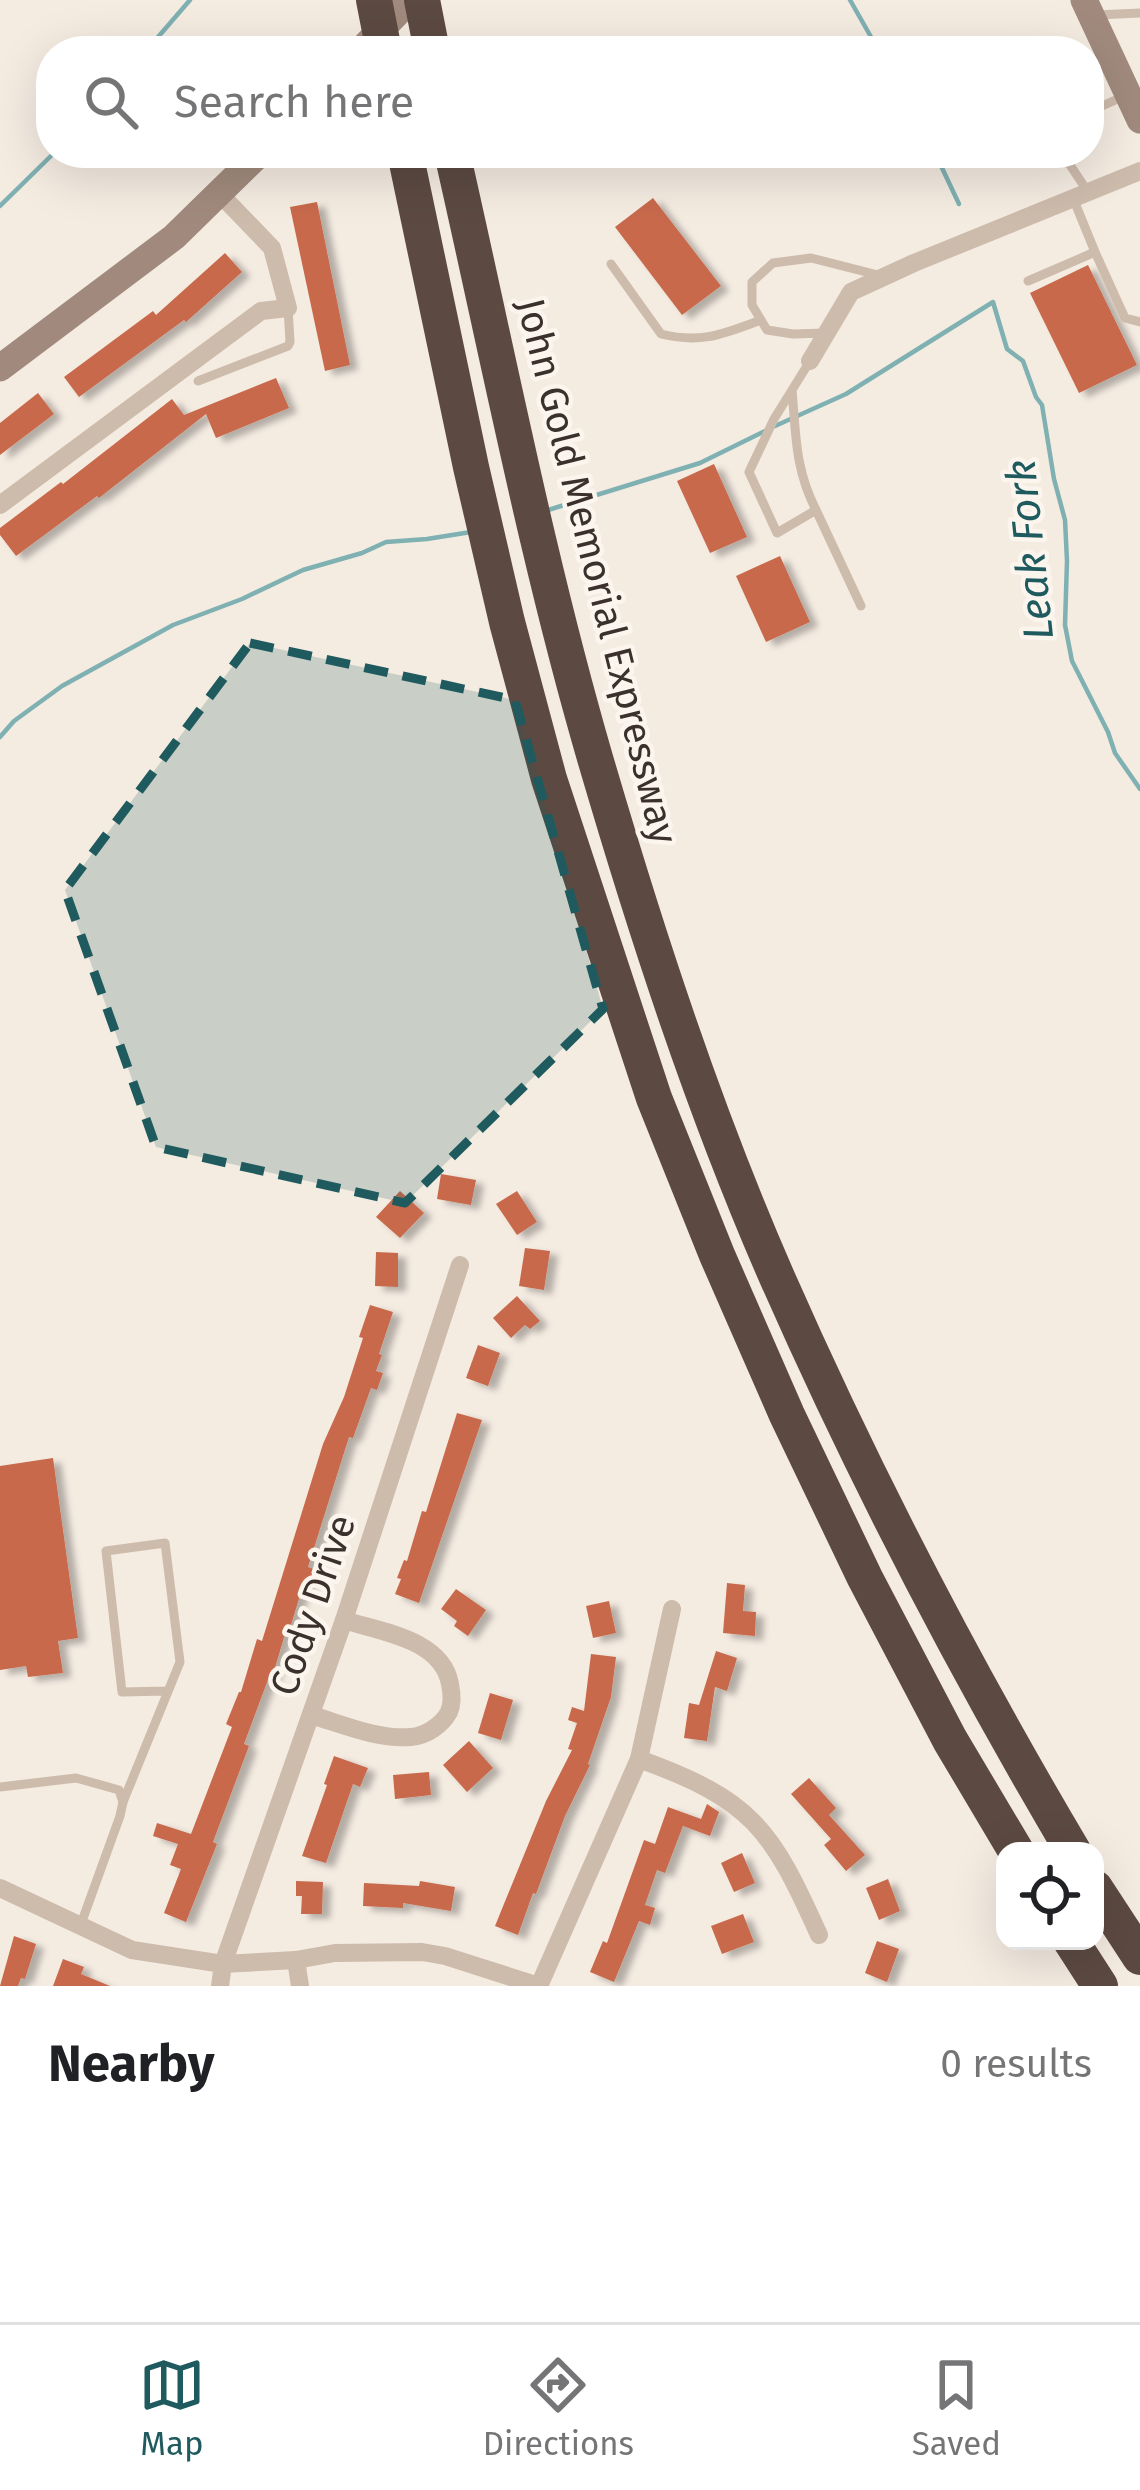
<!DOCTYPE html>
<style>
body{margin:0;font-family:"Fira Sans",sans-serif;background:#f6f6f6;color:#202124}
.controls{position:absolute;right:36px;bottom:36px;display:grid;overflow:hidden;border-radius:24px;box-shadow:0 12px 48px #0002}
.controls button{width:108px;height:108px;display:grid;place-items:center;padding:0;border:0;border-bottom:3px solid #e0e0e0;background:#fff;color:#202124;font:60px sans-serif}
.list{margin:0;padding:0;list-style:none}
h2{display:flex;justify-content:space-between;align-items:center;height:156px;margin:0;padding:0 48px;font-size:51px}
h2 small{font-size:39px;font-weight:400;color:#757577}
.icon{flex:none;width:66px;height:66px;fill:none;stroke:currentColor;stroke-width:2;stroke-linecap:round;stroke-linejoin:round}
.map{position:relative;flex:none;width:1140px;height:1986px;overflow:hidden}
.search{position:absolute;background:#fff;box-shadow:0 12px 48px #0002;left:36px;right:36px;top:36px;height:132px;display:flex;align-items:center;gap:30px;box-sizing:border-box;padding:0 42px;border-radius:48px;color:#757577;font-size:45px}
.sheet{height:336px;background:#fff}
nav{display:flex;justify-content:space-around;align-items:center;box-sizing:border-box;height:168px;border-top:3px solid #e0e0e0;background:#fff;font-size:33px;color:#757577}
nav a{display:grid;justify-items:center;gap:6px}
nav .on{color:#1f5a5e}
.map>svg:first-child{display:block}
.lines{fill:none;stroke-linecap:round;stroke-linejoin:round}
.stream{stroke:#7fb0b2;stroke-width:4.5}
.building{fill:#c8694b;filter:url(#shadow)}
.lane{stroke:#cdbbac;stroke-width:9}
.street{stroke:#cdbbac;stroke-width:18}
.secondary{stroke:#a18a7d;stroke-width:27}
.highway{stroke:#5c4a42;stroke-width:36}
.highway-bridge{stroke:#5c4a42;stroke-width:36}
.marked{fill:#1f5a5e;fill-opacity:0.2;stroke:#1f5a5e;stroke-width:9;stroke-dasharray:24 15;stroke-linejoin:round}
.labels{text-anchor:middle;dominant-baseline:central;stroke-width:9;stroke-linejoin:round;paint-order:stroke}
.street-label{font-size:39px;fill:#3b302b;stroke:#fbf5ee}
.water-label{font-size:42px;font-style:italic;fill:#1f5a5e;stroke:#fbf5ee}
</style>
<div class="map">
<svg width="1140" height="1986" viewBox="0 0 1140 1986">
<defs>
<filter id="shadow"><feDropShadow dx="8" dy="4.5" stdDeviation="3" flood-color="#0004"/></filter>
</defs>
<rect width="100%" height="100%" fill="#f4ebe1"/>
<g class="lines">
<g class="stream">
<path d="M850 0 879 51"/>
<path d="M146 51 190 0"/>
<path d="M935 153 959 204"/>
<path d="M0 206 54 153"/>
<path d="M775 426 846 394 993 302 1007 349 1023 361 1036 397 1042 405 1054 479 1065 520 1067 561 1065 625 1072 661 1108 732 1115 753 1140 789"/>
<path d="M545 511 700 463 765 431"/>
<path d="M0 737 14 721 62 686 173 625 242 599 303 570 362 553 386 542 427 539 471 532"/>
</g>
</g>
<g class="building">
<path d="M653 198 721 286 682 315 615 227Z"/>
<path d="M317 202 350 365 325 371 290 207Z"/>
<path d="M225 253 242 272 186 322 184 320 79 397 64 377 153 311 156 315Z"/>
<path d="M1088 265 1137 365 1079 393 1030 293Z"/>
<path d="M276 378 289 408 216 438 206 414 99 498 97 496 16 556 0 535V528L61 482 63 484 172 399 184 415Z"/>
<path d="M38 393 54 414 0 455V423Z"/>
<path d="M714 464 747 537 710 553 677 481Z"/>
<path d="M780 556 810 622 766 642 736 576Z"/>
<path d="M441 1174 476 1180 471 1205 437 1199Z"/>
<path d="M400 1191 424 1213 400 1238 376 1217Z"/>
<path d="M517 1191 537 1222 517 1235 496 1204Z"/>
<path d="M525 1248 550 1251 544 1290 519 1286Z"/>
<path d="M376 1252 398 1253V1287L375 1286Z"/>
<path d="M517 1296 540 1321 530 1329 525 1325 511 1338 493 1318Z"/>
<path d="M370 1305 393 1312 379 1354 382 1355 376 1371 383 1373 377 1390 371 1388 353 1438 349 1437 308 1567 314 1569 309 1584 304 1582 288 1635 285 1634 272 1678 269 1677 244 1744 249 1746 213 1842 217 1844 186 1922 164 1913 181 1869 170 1865 178 1844 153 1836 157 1823 191 1834 232 1727 226 1724 239 1692H241L257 1639 262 1641 323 1444 344 1397 363 1338 359 1337Z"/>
<path d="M478 1345 500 1353 488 1386 466 1378Z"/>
<path d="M457 1413 482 1420 419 1603 395 1594 401 1579 397 1578 404 1560 407 1561 422 1511 426 1512Z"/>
<path d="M53 1458 78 1638 58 1641 63 1673 28 1677 26 1666 0 1670V1466Z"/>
<path d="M727 1583 745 1585 743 1611 756 1612 755 1636 723 1633Z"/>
<path d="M456 1589 486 1610 468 1636 454 1626 457 1621 441 1609Z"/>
<path d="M609 1601 616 1633 593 1638 586 1606Z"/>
<path d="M716 1651 737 1658 727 1691 715 1687 707 1741 684 1738 689 1703 699 1705Z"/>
<path d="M591 1654 616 1657 611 1697 588 1764 590 1765 565 1816 536 1894 533 1893 518 1935 495 1926 546 1801 572 1750 568 1749 577 1723 568 1720 572 1707 584 1711Z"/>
<path d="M490 1693 513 1700 501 1740 478 1733Z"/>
<path d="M469 1741 493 1768 467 1792 443 1765Z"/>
<path d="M334 1756 368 1768 360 1787 353 1784 326 1863 302 1856 327 1785 324 1784Z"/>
<path d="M429 1772 431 1795 395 1799 393 1775Z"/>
<path d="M809 1778 836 1808 829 1815 865 1855 846 1871 824 1845 831 1839 791 1794Z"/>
<path d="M707 1804 719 1812 710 1836 683 1826 665 1873 657 1870 645 1905 655 1908 650 1925 639 1921 614 1982 590 1972 603 1941 607 1943 644 1840 655 1844 668 1807 701 1819Z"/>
<path d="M742 1853 755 1883 734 1892 721 1863Z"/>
<path d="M888 1879 900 1911 879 1920 866 1888Z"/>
<path d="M296 1881 323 1882 322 1914H301L302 1896H296Z"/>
<path d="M420 1881 455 1887 451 1911 403 1903V1908L363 1906 364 1883 419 1886Z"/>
<path d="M743 1914 754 1942 722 1954 711 1926Z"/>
<path d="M14 1936 36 1944 25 1979 21 1978 18 1986H0Z"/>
<path d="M877 1941 899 1949 887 1982 865 1973Z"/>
<path d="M63 1959 84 1967 81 1974 110 1986H53Z"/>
</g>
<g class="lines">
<g class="lane">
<path d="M1097 15 1140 13"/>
<path d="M1089 112 1122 97"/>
<path d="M1062 153 1088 192"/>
<path d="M1073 198 1095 252"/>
<path d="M611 264 661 334C702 344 723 334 761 320"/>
<path d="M1028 281 1095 252 1125 318 1140 322"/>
<path d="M826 333 793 334 767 330 752 305V282L773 263 811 258 878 275"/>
<path d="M198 381 288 346 290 342 288 308"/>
<path d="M792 390C796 435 795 469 816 510L777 533 749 472 774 419 810 361"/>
<path d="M816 510 861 606"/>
<path d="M0 1787 76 1778 119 1790 123 1802 120 1816 81 1924"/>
<path d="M123 1802 180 1662 165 1543 106 1551 122 1692 167 1691"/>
</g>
<g class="street">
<path d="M810 361 851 292 914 263 1140 171"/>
<path d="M0 505 261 311 288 308 272 248 220 194"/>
<path d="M311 1715C342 1724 378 1740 411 1737 426 1736 442 1725 449 1712 453 1703 452 1694 450 1684 442 1639 381 1632 344 1620"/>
<path d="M639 1759C752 1800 771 1828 819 1935"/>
<path d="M0 1888 132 1950 223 1964 296 1960 335 1953 422 1952 445 1956 539 1986 639 1759 672 1609"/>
<path d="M296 1960 300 1986"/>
<path d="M220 1986 223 1964 344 1620 460 1265"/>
</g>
<g class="secondary">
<path d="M1084 0 1140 120"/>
<path d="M360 51 410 0"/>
<path d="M0 368 174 237 260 153"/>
</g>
<g class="highway">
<path d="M422 0 432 51"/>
<path d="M405 153 471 467 507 622 549 779 654 1098 717 1255 787 1415 865 1578 950 1740 1016 1851"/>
<path d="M452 153C498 355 537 559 595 758 646 932 703 1108 776 1275 863 1473 963 1665 1073 1851"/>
<path d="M1095 1888 1140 1957"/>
<path d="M1071 1941 1100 1986"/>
</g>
<path class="highway-bridge" d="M374 0 384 51"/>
</g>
<path class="marked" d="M250 643 515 700 603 1009 405 1203 156 1147 65 890Z"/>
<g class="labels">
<g class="street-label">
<text transform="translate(597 571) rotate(76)">John Gold Memorial Expressway</text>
<text transform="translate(313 1605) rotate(-71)">Cody Drive</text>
</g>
<g class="water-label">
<text transform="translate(1030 550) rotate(-96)">Leak Fork</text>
</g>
</g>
</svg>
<div class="controls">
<button><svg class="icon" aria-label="locate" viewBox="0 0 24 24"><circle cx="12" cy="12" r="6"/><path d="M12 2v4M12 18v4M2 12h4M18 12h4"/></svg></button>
</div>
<div class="search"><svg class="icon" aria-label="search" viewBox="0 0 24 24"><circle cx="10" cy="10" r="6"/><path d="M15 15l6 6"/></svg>Search here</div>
</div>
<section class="sheet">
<h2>Nearby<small>0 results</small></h2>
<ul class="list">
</ul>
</section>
<nav>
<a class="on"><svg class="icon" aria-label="map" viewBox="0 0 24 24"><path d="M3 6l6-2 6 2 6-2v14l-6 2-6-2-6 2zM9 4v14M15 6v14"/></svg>Map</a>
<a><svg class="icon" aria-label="directions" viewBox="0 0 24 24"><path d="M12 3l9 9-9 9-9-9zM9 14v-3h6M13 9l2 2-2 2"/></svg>Directions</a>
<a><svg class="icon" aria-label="saved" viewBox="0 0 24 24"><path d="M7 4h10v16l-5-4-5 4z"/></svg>Saved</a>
</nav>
